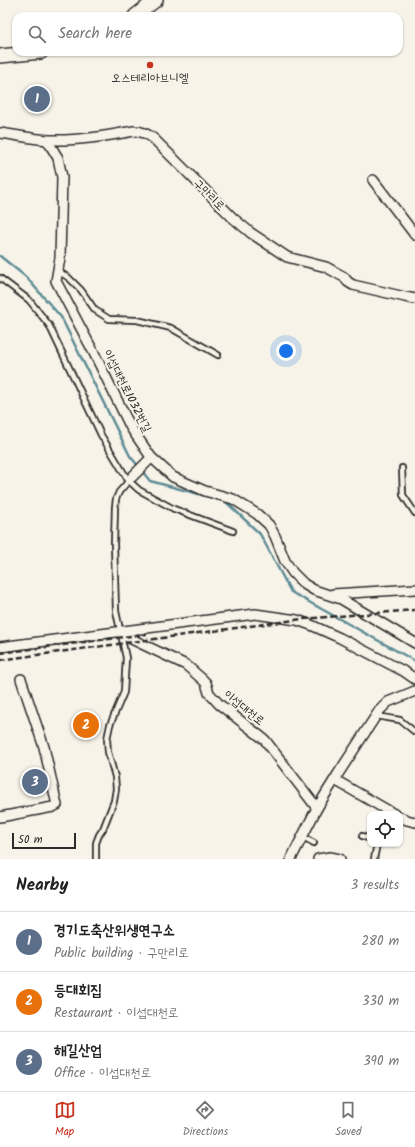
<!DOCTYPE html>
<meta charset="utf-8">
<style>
body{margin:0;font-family:Kalam,"Poor Story",sans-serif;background:#f2f2f2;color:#222}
.controls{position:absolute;right:12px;bottom:12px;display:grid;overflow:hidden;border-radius:8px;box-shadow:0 1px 3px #0004}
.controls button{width:36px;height:36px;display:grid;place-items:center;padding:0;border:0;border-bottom:1px solid #e0e0e0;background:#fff;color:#222;font:20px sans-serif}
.scale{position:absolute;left:12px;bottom:10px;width:64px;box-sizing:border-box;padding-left:4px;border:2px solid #2b2b2b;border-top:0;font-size:11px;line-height:14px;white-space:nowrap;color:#2b2b2b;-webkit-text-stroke:3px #f7f3e8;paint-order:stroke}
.you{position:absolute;left:286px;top:351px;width:14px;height:14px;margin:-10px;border:3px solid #fff;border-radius:50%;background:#1a73e8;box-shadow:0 0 0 6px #1a73e833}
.badge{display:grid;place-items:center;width:26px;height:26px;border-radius:50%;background:#c8321e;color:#fff;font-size:13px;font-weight:700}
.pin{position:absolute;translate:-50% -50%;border:2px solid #fff;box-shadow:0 1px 4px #0006}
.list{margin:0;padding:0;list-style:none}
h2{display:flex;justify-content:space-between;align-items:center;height:52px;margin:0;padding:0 16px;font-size:17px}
h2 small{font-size:13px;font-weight:400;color:#767676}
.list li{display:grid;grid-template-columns:26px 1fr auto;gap:12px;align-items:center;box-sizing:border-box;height:60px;padding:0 16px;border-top:1px solid #e0e0e0}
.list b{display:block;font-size:15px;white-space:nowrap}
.list p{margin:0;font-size:13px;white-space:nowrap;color:#767676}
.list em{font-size:13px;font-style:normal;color:#767676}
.icon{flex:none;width:22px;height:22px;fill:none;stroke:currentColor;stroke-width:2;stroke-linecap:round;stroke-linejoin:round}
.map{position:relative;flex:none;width:415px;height:859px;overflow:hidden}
.search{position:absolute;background:#fff;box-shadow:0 1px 3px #0004;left:12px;right:12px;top:12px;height:44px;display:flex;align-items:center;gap:10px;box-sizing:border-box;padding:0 14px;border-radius:12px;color:#767676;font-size:15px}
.sheet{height:232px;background:#fff}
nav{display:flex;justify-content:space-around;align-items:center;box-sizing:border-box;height:56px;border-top:1px solid #e0e0e0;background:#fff;font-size:11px;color:#767676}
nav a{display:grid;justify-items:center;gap:2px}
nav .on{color:#c8321e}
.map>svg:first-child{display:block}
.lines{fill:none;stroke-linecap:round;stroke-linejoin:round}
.stream{stroke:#5d8b96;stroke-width:2.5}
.lane-casing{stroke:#2b2b2b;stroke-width:8}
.street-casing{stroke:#2b2b2b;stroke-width:12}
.secondary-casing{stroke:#2b2b2b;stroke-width:16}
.lane{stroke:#f7f3e8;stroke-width:4.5}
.street{stroke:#f7f3e8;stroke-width:9}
.secondary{stroke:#f7f3e8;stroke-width:13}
.rail{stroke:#2b2b2b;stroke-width:2.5;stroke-dasharray:6 3;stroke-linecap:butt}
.poi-dot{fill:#c8321e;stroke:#f7f3e8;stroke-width:1.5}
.labels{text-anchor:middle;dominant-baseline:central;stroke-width:4;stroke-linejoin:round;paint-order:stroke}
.poi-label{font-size:12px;fill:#2b2b2b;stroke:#f7f3e8}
.street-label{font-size:12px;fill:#2b2b2b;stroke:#f7f3e8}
</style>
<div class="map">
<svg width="415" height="859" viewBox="0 0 415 859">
<rect width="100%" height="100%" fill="#f7f3e8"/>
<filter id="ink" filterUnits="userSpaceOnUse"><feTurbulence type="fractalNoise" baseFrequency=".025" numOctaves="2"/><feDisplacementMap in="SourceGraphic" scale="8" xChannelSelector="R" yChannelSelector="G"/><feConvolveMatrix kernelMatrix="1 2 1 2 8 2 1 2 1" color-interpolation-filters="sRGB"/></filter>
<g filter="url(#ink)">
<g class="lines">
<g class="stream">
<path d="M0 256 26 277 61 317 130 456 139 467"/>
<path d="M142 471 150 481 225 501 260 534 291 592 415 661"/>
</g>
<defs>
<g id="lane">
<path d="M58 271 69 278 81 290 95 310 109 319 137 320 171 328 218 355"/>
<path d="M0 278 29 300 49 325 101 435 128 480 139 490 174 509 233 531"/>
<path d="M402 468 403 495 415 513"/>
<path d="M376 716 400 720 415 732"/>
<path d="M362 836 370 839"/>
<path d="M303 837 314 843"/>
<path d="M96 859V843L99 835 103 829 114 801 116 789 115 777 108 752 107 739 110 725 124 692 126 658 116 611 114 544 115 507 116 499 119 492 132 477"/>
<path d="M374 859 377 844"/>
</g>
<g id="street">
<path d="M0 133C16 135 33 139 49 140 78 141 106 136 134 131 142 131 148 134 154 139L233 218 251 233 287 257 326 267 344 277 348 282 353 285 405 297 415 299"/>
<path d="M47 140 58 158 62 177 60 258 56 281 94 353 131 428 151 457 173 477 205 491 233 499 257 514 269 525 275 536 285 561 293 573 304 584 314 590 341 599 415 643"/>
<path d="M373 180 415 235"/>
<path d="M132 477 149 460"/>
<path d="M333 594 415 589"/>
<path d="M121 634 186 665 202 679 206 683 209 693 219 704 265 740 317 808"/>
<path d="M0 647 255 614 297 620 311 625 340 638 405 672 415 679"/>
<path d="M335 780 394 814"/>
<path d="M0 817 53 807 57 805 44 747 21 679"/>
<path d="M400 817 407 820 415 822"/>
<path d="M291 859 317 808 338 774 379 711 388 702 415 691"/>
<path d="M318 859 330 857 340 859"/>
</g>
<g id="secondary">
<path d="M135 16 156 0"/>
<path d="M0 56 41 52"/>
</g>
</defs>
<use href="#lane" class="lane-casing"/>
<use href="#street" class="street-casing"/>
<use href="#secondary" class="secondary-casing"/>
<use href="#lane" class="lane"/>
<use href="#street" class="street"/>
<use href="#secondary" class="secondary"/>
<g class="rail">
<path d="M0 653 147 634"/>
<path d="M0 660 302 619 415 610"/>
</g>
</g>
</g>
<circle class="poi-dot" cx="150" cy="65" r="4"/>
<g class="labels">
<g class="poi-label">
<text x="150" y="78">오스테리아브니엘</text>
</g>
<g class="street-label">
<text transform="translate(209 195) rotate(45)">구만리로</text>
<text transform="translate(127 391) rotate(63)">이섭대천로1032번길</text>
<text transform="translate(244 708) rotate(39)">이섭대천로</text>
</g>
</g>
</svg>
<div class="controls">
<button><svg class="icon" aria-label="locate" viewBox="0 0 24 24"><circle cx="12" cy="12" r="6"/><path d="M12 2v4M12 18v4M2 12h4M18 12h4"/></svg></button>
</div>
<div class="scale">50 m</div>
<div class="you"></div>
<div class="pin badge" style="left:37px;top:99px;background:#5c6f8a">1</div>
<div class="pin badge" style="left:86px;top:725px;background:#e8710a">2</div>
<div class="pin badge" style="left:35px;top:782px;background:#5c6f8a">3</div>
<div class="search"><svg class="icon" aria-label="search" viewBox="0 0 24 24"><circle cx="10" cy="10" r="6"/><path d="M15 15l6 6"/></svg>Search here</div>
</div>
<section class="sheet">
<h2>Nearby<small>3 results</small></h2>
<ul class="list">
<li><span class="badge" style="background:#5c6f8a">1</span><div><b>경기도축산위생연구소</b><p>Public building · 구만리로</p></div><em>280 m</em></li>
<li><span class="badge" style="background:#e8710a">2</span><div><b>등대회집</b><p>Restaurant · 이섭대천로</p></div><em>330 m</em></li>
<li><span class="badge" style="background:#5c6f8a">3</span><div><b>해길산업</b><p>Office · 이섭대천로</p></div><em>390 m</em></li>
</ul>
</section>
<nav>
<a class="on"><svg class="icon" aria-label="map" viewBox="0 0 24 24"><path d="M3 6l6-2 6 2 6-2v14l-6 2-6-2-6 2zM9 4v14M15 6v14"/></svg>Map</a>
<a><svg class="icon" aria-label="directions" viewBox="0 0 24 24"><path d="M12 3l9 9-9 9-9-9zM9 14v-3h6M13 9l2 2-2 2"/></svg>Directions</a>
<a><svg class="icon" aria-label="saved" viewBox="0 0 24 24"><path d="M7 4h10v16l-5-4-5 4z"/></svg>Saved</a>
</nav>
